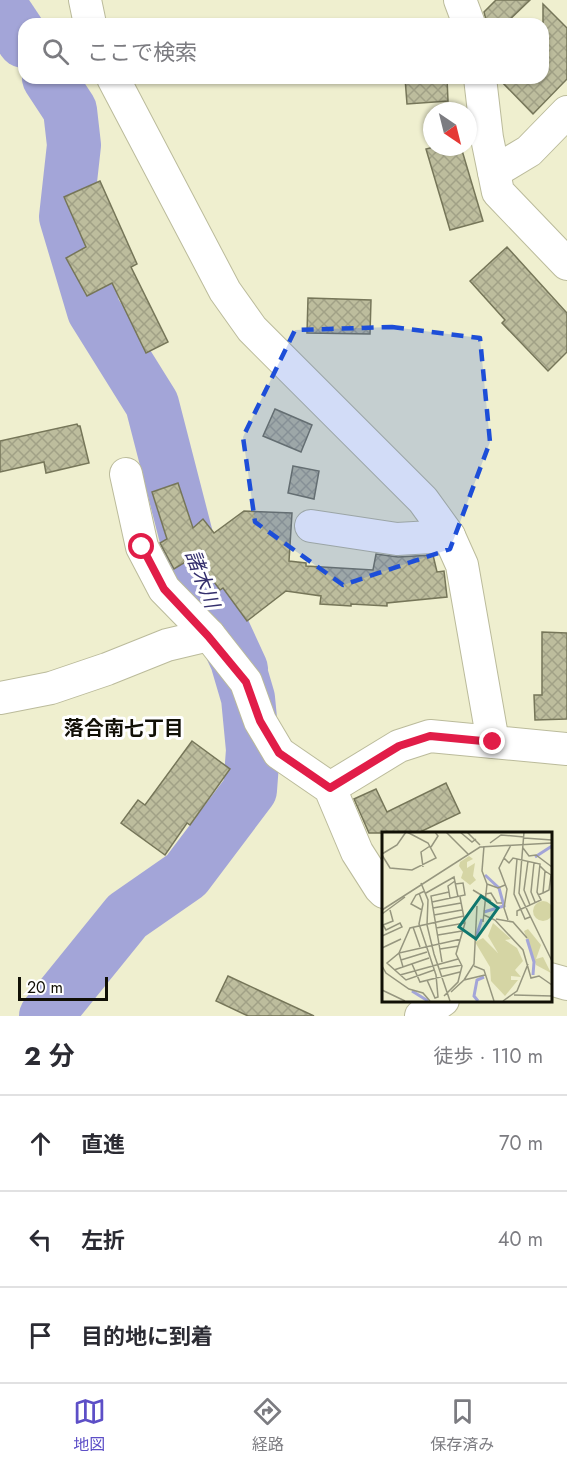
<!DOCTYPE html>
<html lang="ja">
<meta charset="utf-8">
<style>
body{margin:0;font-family:Jost,"Noto Sans JP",sans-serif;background:#f7f7f7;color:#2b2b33}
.compass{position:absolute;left:423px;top:102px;width:54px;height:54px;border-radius:50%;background:#fff;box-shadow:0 2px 4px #0004;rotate:145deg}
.scale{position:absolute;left:18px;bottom:15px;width:90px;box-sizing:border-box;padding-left:6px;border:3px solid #111006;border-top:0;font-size:16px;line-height:21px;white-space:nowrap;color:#111006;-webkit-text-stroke:4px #fff;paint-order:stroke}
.stop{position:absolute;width:18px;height:18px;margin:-14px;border:4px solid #e11d48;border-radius:50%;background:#fff}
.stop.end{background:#e11d48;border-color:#fff;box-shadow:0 2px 6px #0008}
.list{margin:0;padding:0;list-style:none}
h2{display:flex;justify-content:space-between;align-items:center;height:78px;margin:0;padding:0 24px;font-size:26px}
h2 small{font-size:20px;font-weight:400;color:#7c7c81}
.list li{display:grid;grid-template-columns:39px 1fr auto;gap:18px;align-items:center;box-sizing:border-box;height:96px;padding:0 24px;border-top:2px solid #e1e1e2}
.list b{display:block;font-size:22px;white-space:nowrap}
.list em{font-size:20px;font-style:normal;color:#7c7c81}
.icon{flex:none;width:33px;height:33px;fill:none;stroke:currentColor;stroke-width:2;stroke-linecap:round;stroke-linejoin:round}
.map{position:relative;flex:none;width:567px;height:1016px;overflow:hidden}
.search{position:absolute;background:#fff;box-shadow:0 2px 4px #0004;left:18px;right:18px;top:18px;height:66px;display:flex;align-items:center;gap:15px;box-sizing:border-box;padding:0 21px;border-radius:18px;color:#7c7c81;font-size:22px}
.sheet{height:366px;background:#fff}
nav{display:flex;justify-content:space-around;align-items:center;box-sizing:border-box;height:84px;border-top:2px solid #e1e1e2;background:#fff;font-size:16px;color:#7c7c81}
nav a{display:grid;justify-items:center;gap:3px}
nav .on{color:#5d4fc7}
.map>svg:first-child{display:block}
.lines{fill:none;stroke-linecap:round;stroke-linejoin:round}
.river{stroke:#a3a5d8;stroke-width:54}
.building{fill:url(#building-cross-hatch);stroke:#767659;stroke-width:1.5}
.street-casing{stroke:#bbbb9b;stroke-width:34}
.street{stroke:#fff;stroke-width:32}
.route{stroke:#e11d48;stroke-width:8}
.marked{fill:#1d4ed8;fill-opacity:0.2;stroke:#1d4ed8;stroke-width:4.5;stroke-dasharray:12 8;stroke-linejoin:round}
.labels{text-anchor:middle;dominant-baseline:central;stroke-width:6;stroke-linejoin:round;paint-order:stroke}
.water-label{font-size:20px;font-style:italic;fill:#342f6d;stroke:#fff}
.neighbourhood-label{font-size:20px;font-weight:bold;fill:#111006;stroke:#fff}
.inset-river{fill:none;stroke:#a3a5d8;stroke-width:3}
.inset-road{fill:none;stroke:#96967f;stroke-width:1.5}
.view{fill:#0f766e;fill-opacity:0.15;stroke:#0f766e;stroke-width:3}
.inset-edge{fill:none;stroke:#111006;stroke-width:3}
</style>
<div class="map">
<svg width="567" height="1016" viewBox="0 0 567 1016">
<defs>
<pattern id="building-cross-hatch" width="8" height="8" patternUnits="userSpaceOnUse" patternTransform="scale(1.5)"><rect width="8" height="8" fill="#bdbd9d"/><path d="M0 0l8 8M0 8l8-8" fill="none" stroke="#a1a186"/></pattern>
</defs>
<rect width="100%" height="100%" fill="#efefcf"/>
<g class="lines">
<g class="river">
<path d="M0 5 24 41"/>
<path d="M46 1016 127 916 186 875 250 790 253 750 248 698 238 664 241 669 194 567 152 404 94 311 66 217 74 145 70 110 49 78"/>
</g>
</g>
<g class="building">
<path d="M496 0H530L505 24H487L484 12Z"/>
<path d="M543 4 567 28V79L533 114 498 78H543Z"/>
<path d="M405 78H447L448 101 407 104Z"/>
<path d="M434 147H461L483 221 450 230 426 149Z"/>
<path d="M100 181 137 264 131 267 168 342 146 353 112 283 87 296 66 258 86 247 64 197Z"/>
<path d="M507 247 567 313V352L548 371 502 323 505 320 470 281Z"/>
<path d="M308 298 371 300 370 334 307 333Z"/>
<path d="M275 409 312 425 301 452 263 436Z"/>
<path d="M77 424 78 426H80L89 463 46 473 44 462 0 472V441Z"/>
<path d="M293 466 319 471 314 499 288 493Z"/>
<path d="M178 483 193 528 203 519 214 533 244 511 292 513 289 561 306 563V566L373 570 376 554 398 557 433 555 437 572 444 571 447 597 387 603V606L351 604V606L320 604 321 596 286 591 247 621 223 588 220 590 195 556 174 569 160 543 167 539 152 492Z"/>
<path d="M542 632 567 633V719L535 720 534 695H542Z"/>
<path d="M192 741 230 769 190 825 187 823 165 855 121 823 138 800 145 805Z"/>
<path d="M446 783 460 813 418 833H369L354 799 376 789 387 812Z"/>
<path d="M228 976 314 1016H248L216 1001Z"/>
</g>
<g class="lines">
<defs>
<g id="street">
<path d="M85 0 90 24"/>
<path d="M460 0 469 24"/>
<path d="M113 78 225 291 252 329 423 500 449 536 462 565 493 742"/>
<path d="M480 78 487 138 498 192 567 264"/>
<path d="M494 172 529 151 567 112"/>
<path d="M126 474 142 547 164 589 209 635 246 682 260 721 279 753 330 788 357 852 380 888 384 892"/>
<path d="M311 526 397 539 449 536"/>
<path d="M0 698 51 688 107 669 167 645 209 635"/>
<path d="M330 788 399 746 430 736 567 749"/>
<path d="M550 979 567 984"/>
<path d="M421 1016 443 1000"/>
</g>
</defs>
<use href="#street" class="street-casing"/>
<use href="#street" class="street"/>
</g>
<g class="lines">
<path class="route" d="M142 547 164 589 208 636 246 682 260 721 279 753 330 788 399 746 430 736 493 742"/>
</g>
<path class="marked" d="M392 327 480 338 490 442 450 549 343 585 255 522 243 437 295 330Z"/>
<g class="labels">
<g class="water-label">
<text transform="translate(202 579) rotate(69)">諸木川</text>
</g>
<g class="neighbourhood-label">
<text x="124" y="728">落合南七丁目</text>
</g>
</g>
<g transform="translate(382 832)">
<rect width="170" height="170" fill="#efefcf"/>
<path d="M87 24 91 27 85 30V36L93 31 91 44 94 48 88 53 79 46 81 40 77 34 78 30ZM111 91 129 107 123 108 135 116 141 129 133 138 139 145 129 144V148H136L123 164 109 149 108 135 93 110 101 106 116 121 106 104ZM146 97 159 113 154 127 161 125 169 141 154 133 142 99Z" fill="#d5d5a4"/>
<path d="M151 79a10 10 0 1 1 20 0a10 10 0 1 1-20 0Z" fill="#d5d5a4"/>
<path class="inset-river" d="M153 25 170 14M102 80 122 74 117 56 103 43M94 105 100 87M145 107 152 130 151 143M30 159 46 169M96 169 92 164 95 148 102 145"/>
<path class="inset-road" d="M64 0 86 22M78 0 90 10 94 7M85 0 98 13M142 0 137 61 170 129M142 6 170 8M108 11 119 3 142 5M129 13 122 26 127 31 131 26 158 32 155 60 159 68 135 79V84M49 15 56 4 53 0M141 16 147 24 154 23 170 35M0 22 15 13 24 0M0 23 8 36 30 38 54 26 46 11 25 0M122 26 117 36 125 57 122 76 126 88M135 27 132 62 143 87 148 85M146 29 142 58 148 73M152 31 149 60 153 70M41 35 39 20 48 14M39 51 46 68 45 93 52 122 68 169M105 52 116 56 123 53M91 58 109 69M37 61 41 72 37 92 54 143 56 165 53 166 45 148M44 61 72 45 76 65M161 61 167 58 169 43 163 39M103 62 109 61 115 71H120M156 63 161 61 163 39 158 34M68 66 66 54 73 49M50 70 83 63 81 51 73 52M51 76 79 71M0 78 98 15 170 11M40 78 29 72 34 63 43 59M0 82 23 65M52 83 80 78M102 83 113 88 141 118 149 146 157 144 170 153M114 87 131 90 145 106M101 90 105 52 100 39 102 14M1 93 11 89 8 78M31 95 38 115M54 96 83 91M56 103 80 99M0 104 20 95 18 91 4 98 1 93M0 116 19 107M58 117 77 114M19 128 45 120M60 130 49 64 67 60M30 132 38 150 78 140M0 134 4 141 27 157 41 161 48 169M92 134 102 138 112 169M21 135 17 121 79 107M58 137 80 133M12 138 47 126M52 138 24 148 5 131 17 121 28 96 82 84M18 143 76 127M82 148 92 132 95 74M0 158 23 169M69 160 82 148 103 143M132 163 170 164M62 164 76 150 80 134 74 122 83 91 78 65M121 169 135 159 146 132"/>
<path class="view" d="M99 64 116 76 94 107 77 95Z"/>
<rect width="170" height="170" class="inset-edge"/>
</g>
</svg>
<svg class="compass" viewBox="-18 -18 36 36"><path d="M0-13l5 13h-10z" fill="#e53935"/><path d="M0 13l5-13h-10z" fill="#7c7c81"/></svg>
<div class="scale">20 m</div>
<div class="stop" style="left:142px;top:547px"></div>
<div class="stop end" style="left:493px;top:742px"></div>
<div class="search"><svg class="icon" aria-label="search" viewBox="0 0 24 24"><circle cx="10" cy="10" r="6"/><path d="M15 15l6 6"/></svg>ここで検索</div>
</div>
<section class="sheet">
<h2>2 分<small>徒歩 · 110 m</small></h2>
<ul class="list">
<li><svg class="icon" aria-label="ahead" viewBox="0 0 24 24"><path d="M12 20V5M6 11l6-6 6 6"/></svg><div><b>直進</b></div><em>70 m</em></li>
<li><svg class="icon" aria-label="left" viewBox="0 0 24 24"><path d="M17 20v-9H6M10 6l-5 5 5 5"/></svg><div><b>左折</b></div><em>40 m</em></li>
<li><svg class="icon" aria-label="arrive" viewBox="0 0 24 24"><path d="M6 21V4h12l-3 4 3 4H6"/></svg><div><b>目的地に到着</b></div></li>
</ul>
</section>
<nav>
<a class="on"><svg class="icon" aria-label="map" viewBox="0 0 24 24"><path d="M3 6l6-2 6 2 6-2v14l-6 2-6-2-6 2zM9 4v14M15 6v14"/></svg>地図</a>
<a><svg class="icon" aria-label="directions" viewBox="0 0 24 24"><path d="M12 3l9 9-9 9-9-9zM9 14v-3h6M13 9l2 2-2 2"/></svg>経路</a>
<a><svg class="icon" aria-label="saved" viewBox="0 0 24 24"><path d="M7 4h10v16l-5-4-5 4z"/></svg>保存済み</a>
</nav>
